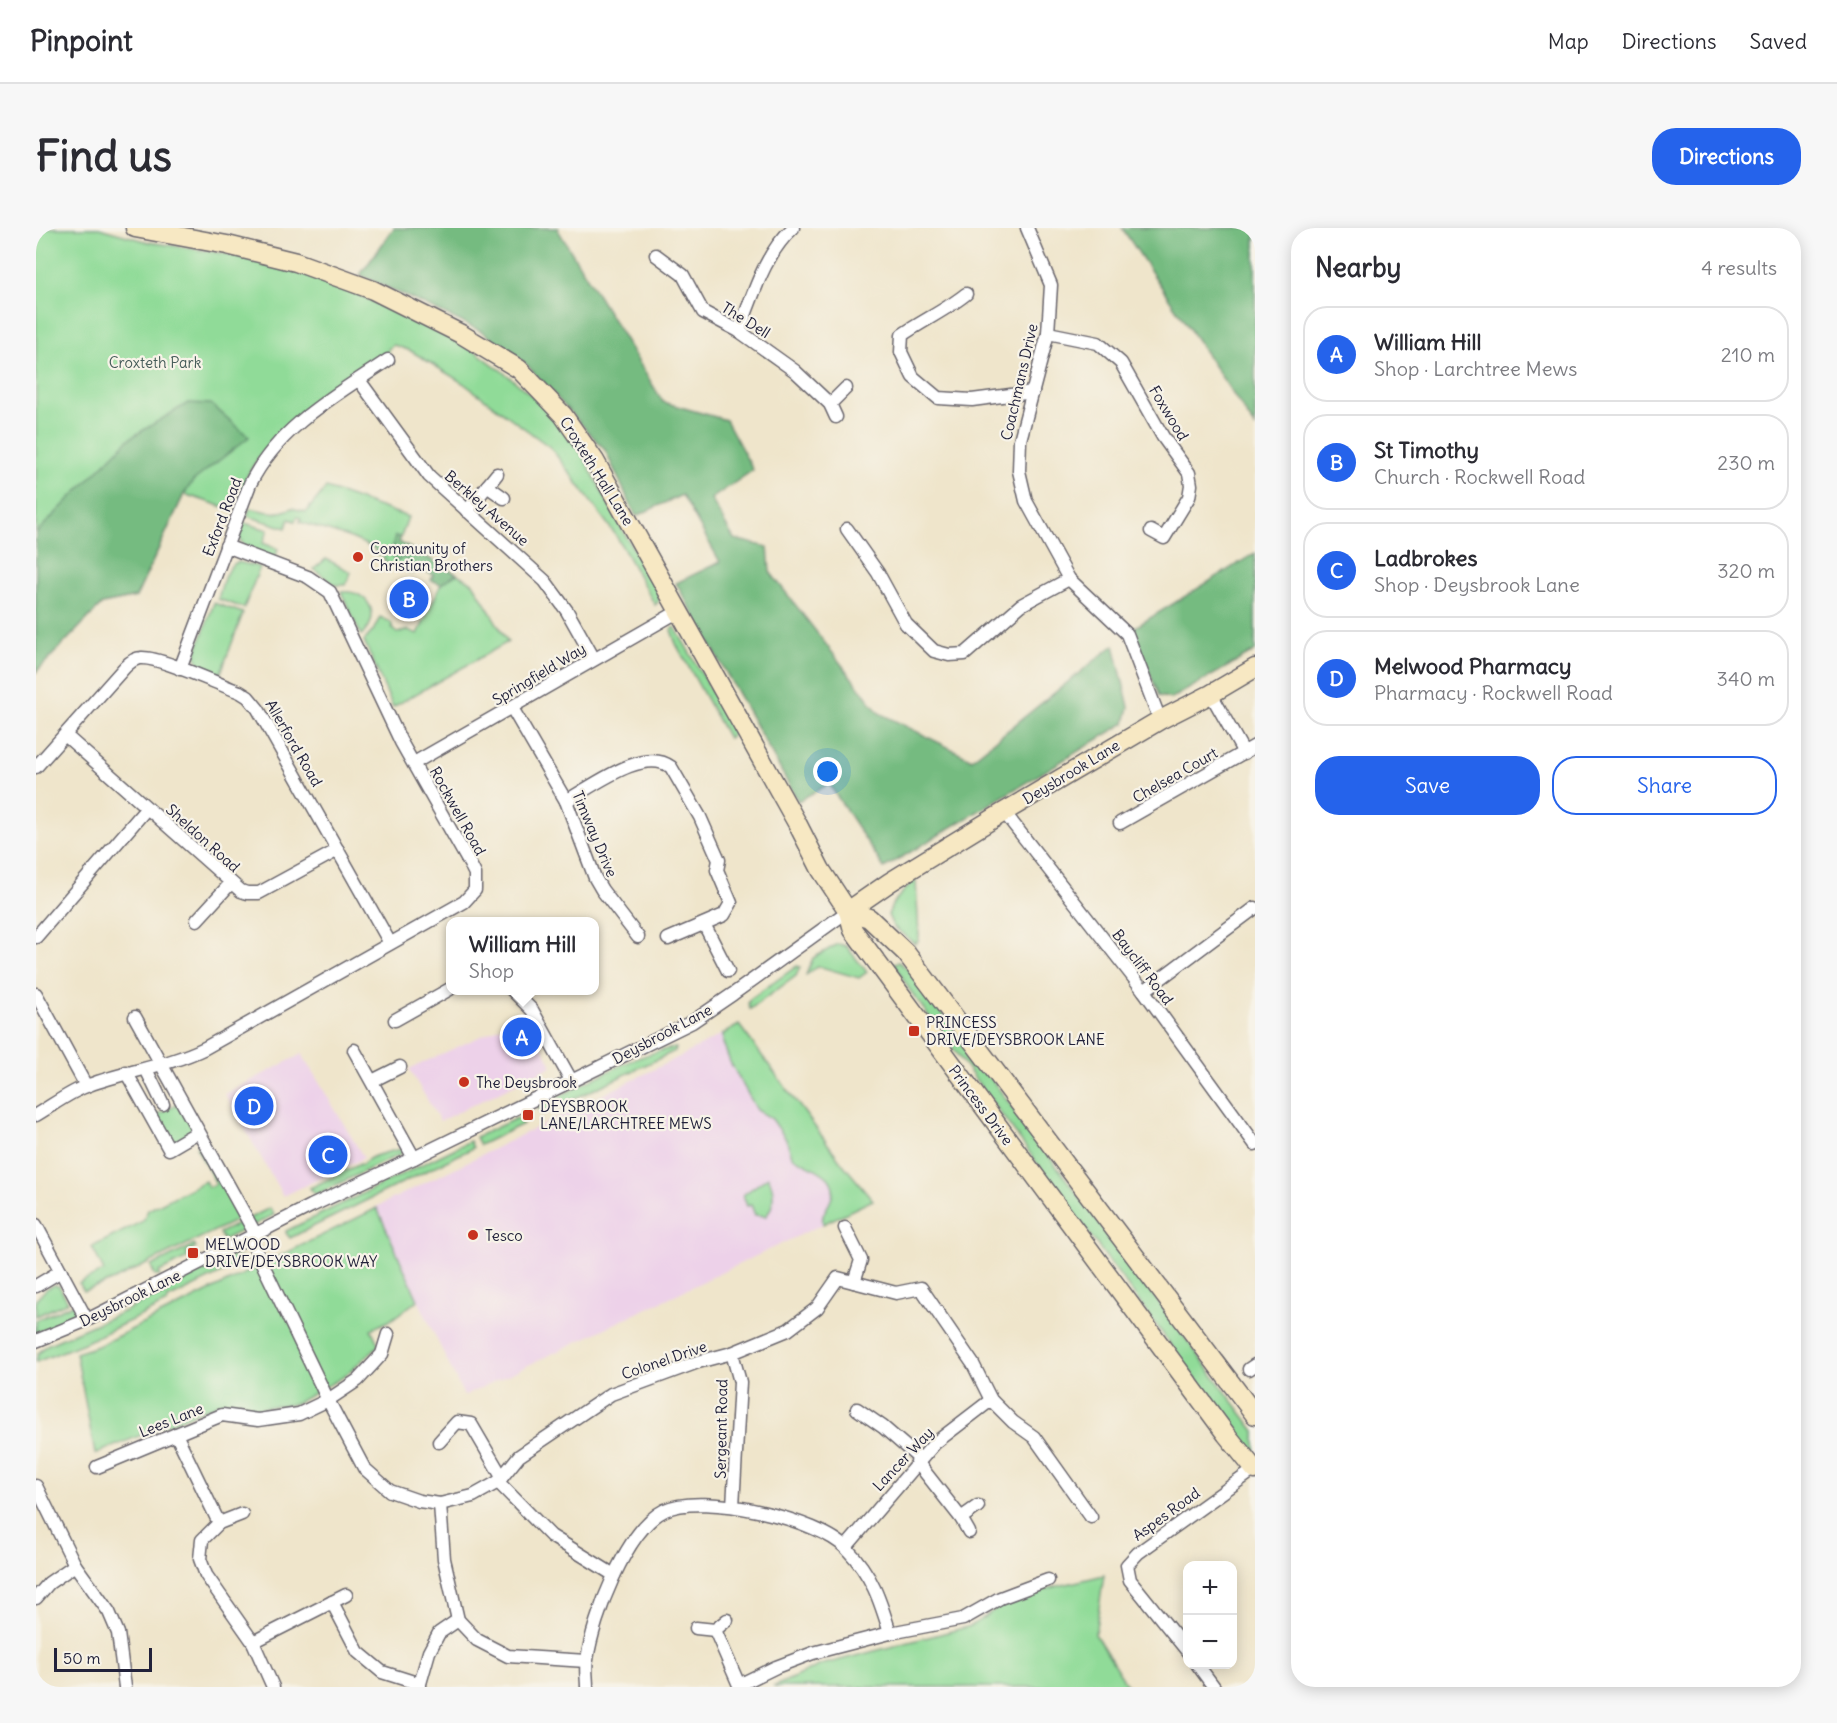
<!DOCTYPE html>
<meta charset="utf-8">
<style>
body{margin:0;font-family:Delius,sans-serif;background:#f7f7f7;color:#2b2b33}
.controls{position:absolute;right:18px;bottom:18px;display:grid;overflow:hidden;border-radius:12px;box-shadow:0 3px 15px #0003}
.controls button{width:54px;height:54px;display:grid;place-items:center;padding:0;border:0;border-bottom:2px solid #e1e1e2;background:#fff;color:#2b2b33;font:30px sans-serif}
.scale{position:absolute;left:18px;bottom:15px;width:98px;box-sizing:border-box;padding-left:6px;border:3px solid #22223b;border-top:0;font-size:16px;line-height:21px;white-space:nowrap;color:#22223b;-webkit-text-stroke:4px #f7f3e8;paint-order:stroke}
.you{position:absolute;left:792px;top:544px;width:21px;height:21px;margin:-15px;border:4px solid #fff;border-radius:50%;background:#1a73e8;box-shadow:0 0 0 9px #1a73e833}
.badge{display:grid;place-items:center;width:39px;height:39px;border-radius:50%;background:#2563eb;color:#fff;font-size:20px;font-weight:700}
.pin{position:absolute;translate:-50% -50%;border:3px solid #fff;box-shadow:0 2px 6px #0006}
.popup{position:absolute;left:410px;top:689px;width:153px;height:78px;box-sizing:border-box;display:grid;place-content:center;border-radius:12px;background:#fff;filter:drop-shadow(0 2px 4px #0005);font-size:20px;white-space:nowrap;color:#7c7c81}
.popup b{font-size:22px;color:#2b2b33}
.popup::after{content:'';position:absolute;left:50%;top:100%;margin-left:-12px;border:12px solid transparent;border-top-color:#fff}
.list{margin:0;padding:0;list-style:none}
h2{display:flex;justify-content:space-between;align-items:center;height:78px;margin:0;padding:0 24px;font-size:26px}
h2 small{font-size:20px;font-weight:400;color:#7c7c81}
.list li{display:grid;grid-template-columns:39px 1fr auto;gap:18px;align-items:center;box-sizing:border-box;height:96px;margin:0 12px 12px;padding:0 12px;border:2px solid #e1e1e2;border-radius:24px}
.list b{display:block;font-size:22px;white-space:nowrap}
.list p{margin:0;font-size:20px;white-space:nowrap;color:#7c7c81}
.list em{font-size:20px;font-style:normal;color:#7c7c81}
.actions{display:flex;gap:12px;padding:18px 24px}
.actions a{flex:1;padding:14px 0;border:2px solid #2563eb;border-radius:24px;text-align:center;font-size:21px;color:#2563eb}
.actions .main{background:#2563eb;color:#fff}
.map{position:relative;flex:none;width:1219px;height:1459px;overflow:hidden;border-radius:24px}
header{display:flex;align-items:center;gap:36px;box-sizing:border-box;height:84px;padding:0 30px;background:#fff;border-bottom:2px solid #e1e1e2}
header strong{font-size:28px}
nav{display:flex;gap:33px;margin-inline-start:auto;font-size:21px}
.intro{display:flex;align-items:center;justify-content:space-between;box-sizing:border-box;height:144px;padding:0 36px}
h1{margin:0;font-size:42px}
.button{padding:15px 27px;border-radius:24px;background:#2563eb;color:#fff;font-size:21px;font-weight:700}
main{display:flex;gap:36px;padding:0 36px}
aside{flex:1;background:#fff;border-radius:24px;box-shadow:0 3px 15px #0003}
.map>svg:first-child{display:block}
.built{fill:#edd1e9}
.green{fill:#90db98;stroke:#597e6a;stroke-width:1.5}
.forest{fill:#74bb80;stroke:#4b6e5e;stroke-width:1.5}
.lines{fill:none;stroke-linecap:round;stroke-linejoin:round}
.street-casing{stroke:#6a666d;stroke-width:15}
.secondary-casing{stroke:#6a666d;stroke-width:21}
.street{stroke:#fff;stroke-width:12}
.secondary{stroke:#f7e8c3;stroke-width:18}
.poi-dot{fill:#c8321e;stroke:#f7f3e8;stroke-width:2}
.labels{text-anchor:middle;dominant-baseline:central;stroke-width:4.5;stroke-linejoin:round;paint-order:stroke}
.street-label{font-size:15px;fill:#22223b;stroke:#f7f3e8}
.park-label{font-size:15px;fill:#435a57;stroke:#f7f3e8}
.poi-label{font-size:15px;fill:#22223b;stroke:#f7f3e8;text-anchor:start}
</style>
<header>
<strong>Pinpoint</strong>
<nav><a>Map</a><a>Directions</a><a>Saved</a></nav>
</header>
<div class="intro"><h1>Find us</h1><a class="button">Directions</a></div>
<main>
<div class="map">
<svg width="1219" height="1459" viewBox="0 0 1219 1459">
<rect width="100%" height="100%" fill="#f7f3e8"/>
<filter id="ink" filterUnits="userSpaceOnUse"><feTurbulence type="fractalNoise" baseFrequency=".0167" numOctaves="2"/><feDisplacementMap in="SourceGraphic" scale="12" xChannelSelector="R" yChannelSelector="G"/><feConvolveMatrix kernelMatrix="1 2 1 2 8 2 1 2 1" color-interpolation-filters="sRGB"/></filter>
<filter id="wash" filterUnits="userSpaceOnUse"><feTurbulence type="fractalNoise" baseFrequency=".008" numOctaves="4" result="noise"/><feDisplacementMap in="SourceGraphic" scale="24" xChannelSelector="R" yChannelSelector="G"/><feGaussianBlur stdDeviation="1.35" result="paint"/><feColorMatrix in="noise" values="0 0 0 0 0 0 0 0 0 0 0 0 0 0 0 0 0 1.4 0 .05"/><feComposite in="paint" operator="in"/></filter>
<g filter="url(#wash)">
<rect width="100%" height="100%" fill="#efe5cb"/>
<g class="built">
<path d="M491 787 516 838 404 893 373 841Z"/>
<path d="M703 797 806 935 837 972 428 1168 338 980 649 826Z"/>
<path d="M266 826 328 930 247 968 189 866Z"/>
</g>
<g class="green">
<path d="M0 0H63L113 14 191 26 259 42 317 64 415 109 439 123 475 150 517 186 547 228 589 307 623 362V373L619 377 579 306 515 220 427 155 375 123 358 117 352 121 353 124C302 159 242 191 211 248 205 259 202 271 197 282L148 266 100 369 66 376 0 444Z"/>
<path d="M290 260 372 289 365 309H359L356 320 365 330 370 329 371 337 381 339 377 346 348 333 349 330 339 325 340 321 315 310 264 294 265 290 261 289 259 293 253 291 250 300 211 288 214 280C232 284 239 288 256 280L270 284Z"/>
<path d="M205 294 232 302 227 315 242 321 239 331C219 323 196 321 205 294Z"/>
<path d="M290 331 315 344 310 357H299L278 341Z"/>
<path d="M202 334 224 339 208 380 182 371C186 358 188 339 202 334Z"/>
<path d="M421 346 437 355 472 414 357 479 328 413 337 403 344 389 355 394 357 401 361 405 372 402 382 406 406 354Z"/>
<path d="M305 364C335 361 346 392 325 407Z"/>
<path d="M178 375 207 385 184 447 165 439 159 427Z"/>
<path d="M639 399 697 501 698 505 692 510 640 416 635 402Z"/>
<path d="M877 653H880L883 708 882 713 879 716 857 698 852 687 857 675Z"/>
<path d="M802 716 810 718 831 744 823 750 782 738 770 747 777 730Z"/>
<path d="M863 734 875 744 1219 1203V1223L1210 1219 873 761 858 735Z"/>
<path d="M761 738 764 739 760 748 714 781 712 776 714 771Z"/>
<path d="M703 797 806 935 837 972 787 996C785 986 790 982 794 974 808 945 771 940 756 928L750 911 736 891 721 882 694 834 687 815V806Z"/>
<path d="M640 820 639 823 506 886 502 879C538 862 602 823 640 820Z"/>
<path d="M143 875 160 903 135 918 117 889Z"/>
<path d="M481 890 487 896 444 917 440 909Z"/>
<path d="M434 913 437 920 254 1010 250 1005V1003Z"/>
<path d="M166 916 207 989 78 1052 48 1063 43 1055 68 1043 56 1019 107 993 112 982 169 953 172 959 180 956 160 919Z"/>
<path d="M368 920 365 926 283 965 279 966 274 960 324 936 326 937C334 926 355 924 368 920Z"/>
<path d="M732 949C739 961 739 978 730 988L719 987 715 977 711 978 707 967Z"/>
<path d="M234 980 238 987 187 1012 183 1005Z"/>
<path d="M341 980 382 1072 353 1093 335 1101 343 1117 309 1148 259 1176 221 1180 184 1175 59 1226 40 1125 62 1118Z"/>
<path d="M158 1017 160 1020 150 1025 152 1030 123 1044 124 1048H119L115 1038Z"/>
<path d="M195 1029H203L212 1032 132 1071 131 1075 48 1115 0 1134 2 1126 11 1117 89 1083Z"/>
<path d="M18 1057 23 1058 32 1074 0 1088V1072L10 1061Z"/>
<path d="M37 1076 40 1080 34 1091 0 1105V1092Z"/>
<path d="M1068 1347 1059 1406 1092 1459H737L785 1437 935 1398 977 1369Z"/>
</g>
<g class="forest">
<path d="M358 0H523L522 2 627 174 690 192 717 242 675 271 698 311 732 319 734 344 843 485 936 531 1078 417 1093 479 1089 495 848 640 793 556 762 573 640 355 684 334 646 267 600 288 569 222 490 136 445 103 324 47Z"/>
<path d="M1086 0H1219V199Z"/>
<path d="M152 175 175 176 213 209 157 253 148 266 100 369 66 376 0 444V305L94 210Z"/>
<path d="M359 308 365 309 363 314 421 346 405 356 395 352 397 347 381 339 375 341 372 339 370 329H367L363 333H360C353 326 358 317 359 308Z"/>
<path d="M1219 325V423L1135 471 1123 468 1096 401Z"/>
</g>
</g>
<g filter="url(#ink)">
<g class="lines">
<defs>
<g id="street">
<path d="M991 0 1015 57 1012 105 984 212 983 243 990 273 1033 351 1091 406 1124 492"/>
<path d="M620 27 647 47 667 84 703 103 759 143 794 176 800 189"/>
<path d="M930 66C910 82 888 92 866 107L865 124 877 149 902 170 936 172 997 164"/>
<path d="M703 103C717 68 728 26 757 0"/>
<path d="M1012 105 1062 115 1085 135 1127 209 1153 245 1155 257 1153 269 1128 310 1115 303"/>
<path d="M323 152 393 248 509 353 531 383 558 431"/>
<path d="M794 176 810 160"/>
<path d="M451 258 468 270"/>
<path d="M431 283 461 246"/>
<path d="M811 301 842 345 870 396 898 423 913 427 929 426 985 377 1033 351"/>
<path d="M144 441 214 256C243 198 300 167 352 132"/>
<path d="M1175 466 1208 525"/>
<path d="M476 480 530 573 559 650 566 662 602 709"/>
<path d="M29 507 205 663 211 665H223L302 622"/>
<path d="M378 535 643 383"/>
<path d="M0 539 89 439C94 434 99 430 105 430 123 428 184 457 204 464L212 469 222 481 354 715"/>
<path d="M530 573C556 559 608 518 635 539L664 589 683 632 681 642 695 675 688 687 632 711"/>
<path d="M968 584 1108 763 1219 916"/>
<path d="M1084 595 1219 518"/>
<path d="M161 692 195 655"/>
<path d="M668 696 692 743"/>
<path d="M0 709 111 580"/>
<path d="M476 762 496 782 535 852"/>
<path d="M1108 763 1219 680"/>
<path d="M0 766 50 858"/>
<path d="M99 789 220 1007"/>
<path d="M359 792 414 761"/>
<path d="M318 822 378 930"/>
<path d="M110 841 127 876"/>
<path d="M90 844 133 921 162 904"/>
<path d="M336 853 364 839"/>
<path d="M0 887C17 877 35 863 53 857 91 843 132 838 169 820L428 674 439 662V646L435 638 365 514 294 364 272 349 190 318"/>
<path d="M0 997 51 1092"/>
<path d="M809 1000 825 1032 818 1054"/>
<path d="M214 1010 292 1172 328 1240 354 1263 383 1273 404 1276 437 1268 462 1254 483 1228 575 1166 662 1134 696 1125 752 1102 781 1080 802 1050 860 1065 885 1060 937 1136 955 1172 977 1194 998 1209 1055 1289"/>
<path d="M0 1058 25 1043"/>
<path d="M0 1113 51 1092 275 978 378 930 656 794 697 766 812 683"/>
<path d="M696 1125 704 1154 697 1278"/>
<path d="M1213 1141 1219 1137"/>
<path d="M821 1181 847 1199 884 1231"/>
<path d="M140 1206 183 1295"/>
<path d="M403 1214 421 1194 435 1196 466 1249"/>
<path d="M881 1234 925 1290 933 1304"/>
<path d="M61 1239 186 1187 222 1192 263 1186 292 1172 322 1152 346 1126 352 1106"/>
<path d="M462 1254 515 1308 578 1347"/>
<path d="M0 1258 39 1337 73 1384 82 1405 89 1459"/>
<path d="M404 1276 408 1331 422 1392 441 1412 472 1428 550 1433"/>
<path d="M206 1286 183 1295 166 1312 164 1331 170 1347 217 1414 237 1459"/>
<path d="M925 1290 942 1278"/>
<path d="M810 1319 899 1215 955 1172"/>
<path d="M0 1370 13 1355 39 1337"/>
<path d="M296 1374 322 1424 346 1444 384 1456"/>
<path d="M660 1400 679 1402 691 1392"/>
<path d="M679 1402 703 1457 740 1439 777 1425 854 1405 927 1391 964 1370 1012 1352"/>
<path d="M217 1414 310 1367"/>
<path d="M1152 1424 1094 1352 1091 1337 1102 1325 1219 1241"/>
<path d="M1161 1436 1178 1459"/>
<path d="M383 1459 393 1424 403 1405 422 1392"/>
<path d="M551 1459C551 1450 549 1440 551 1432 557 1390 590 1301 629 1282 666 1264 784 1291 811 1321 836 1347 844 1372 854 1405"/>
</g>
<g id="secondary">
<path d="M99 0 191 17 260 34 337 62 425 106 483 141 527 187 559 233 761 595 785 642 812 683 817 702 1190 1206 1219 1242"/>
<path d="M812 683 833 690 870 725 1219 1187"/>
<path d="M812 683 854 654 968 584 1124 492 1175 466 1219 440"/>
</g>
</defs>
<use href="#street" class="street-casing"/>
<use href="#secondary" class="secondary-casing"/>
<use href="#street" class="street"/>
<use href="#secondary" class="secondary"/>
</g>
</g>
<g class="poi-dot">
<circle cx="322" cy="329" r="6"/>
<rect x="872" y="797" width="12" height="12" rx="3"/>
<circle cx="428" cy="854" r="6"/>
<rect x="486" y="881" width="12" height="12" rx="3"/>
<circle cx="437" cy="1007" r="6"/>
<rect x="151" y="1019" width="12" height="12" rx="3"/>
</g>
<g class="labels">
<g class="street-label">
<text transform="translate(710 92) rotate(32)">The Dell</text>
<text transform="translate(983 154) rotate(-77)">Coachmans Drive</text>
<text transform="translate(1133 185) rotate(59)">Foxwood</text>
<text transform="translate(561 243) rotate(58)">Croxteth Hall Lane</text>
<text transform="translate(451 280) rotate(41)">Berkley Avenue</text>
<text transform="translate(186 289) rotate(-69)">Exford Road</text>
<text transform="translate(503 446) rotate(-31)">Springfield Way</text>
<text transform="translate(258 515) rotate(60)">Allerford Road</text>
<text transform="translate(1035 544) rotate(-31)">Deysbrook Lane</text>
<text transform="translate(1139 547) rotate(-30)">Chelsea Court</text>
<text transform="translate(422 583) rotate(61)">Rockwell Road</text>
<text transform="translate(559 606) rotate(67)">Timway Drive</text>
<text transform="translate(167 610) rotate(42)">Sheldon Road</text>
<text transform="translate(1107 739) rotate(53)">Baycliff Road</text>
<text transform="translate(626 806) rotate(-28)">Deysbrook Lane</text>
<text transform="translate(945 877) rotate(53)">Princess Drive</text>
<text transform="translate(94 1070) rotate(-26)">Deysbrook Lane</text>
<text transform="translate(628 1132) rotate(-19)">Colonel Drive</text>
<text transform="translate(135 1192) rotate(-22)">Lees Lane</text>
<text transform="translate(685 1201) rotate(-89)">Sergeant Road</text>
<text transform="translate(867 1231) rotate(-47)">Lancer Way</text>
<text transform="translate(1130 1286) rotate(-36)">Aspes Road</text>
</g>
<g class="park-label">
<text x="119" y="134">Croxteth Park</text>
</g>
<g class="poi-label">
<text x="334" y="320">Community of<tspan x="334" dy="17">Christian Brothers</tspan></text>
<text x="890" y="794">PRINCESS<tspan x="890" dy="17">DRIVE/DEYSBROOK LANE</tspan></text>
<text x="440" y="854">The Deysbrook</text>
<text x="504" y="878">DEYSBROOK<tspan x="504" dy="17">LANE/LARCHTREE MEWS</tspan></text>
<text x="449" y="1007">Tesco</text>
<text x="169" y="1016">MELWOOD<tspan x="169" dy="17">DRIVE/DEYSBROOK WAY</tspan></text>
</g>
</g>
</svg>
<div class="controls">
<button>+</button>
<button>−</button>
</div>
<div class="scale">50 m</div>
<div class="you"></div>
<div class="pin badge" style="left:486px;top:809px">A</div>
<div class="popup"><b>William Hill</b>Shop</div>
<div class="pin badge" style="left:373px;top:371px">B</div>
<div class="pin badge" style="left:292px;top:927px">C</div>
<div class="pin badge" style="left:218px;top:878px">D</div>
</div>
<aside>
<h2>Nearby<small>4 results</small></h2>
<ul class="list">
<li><span class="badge">A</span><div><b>William Hill</b><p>Shop · Larchtree Mews</p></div><em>210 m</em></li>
<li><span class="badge">B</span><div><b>St Timothy</b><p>Church · Rockwell Road</p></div><em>230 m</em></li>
<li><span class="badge">C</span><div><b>Ladbrokes</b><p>Shop · Deysbrook Lane</p></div><em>320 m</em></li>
<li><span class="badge">D</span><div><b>Melwood Pharmacy</b><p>Pharmacy · Rockwell Road</p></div><em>340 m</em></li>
</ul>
<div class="actions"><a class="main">Save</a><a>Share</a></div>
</aside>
</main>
